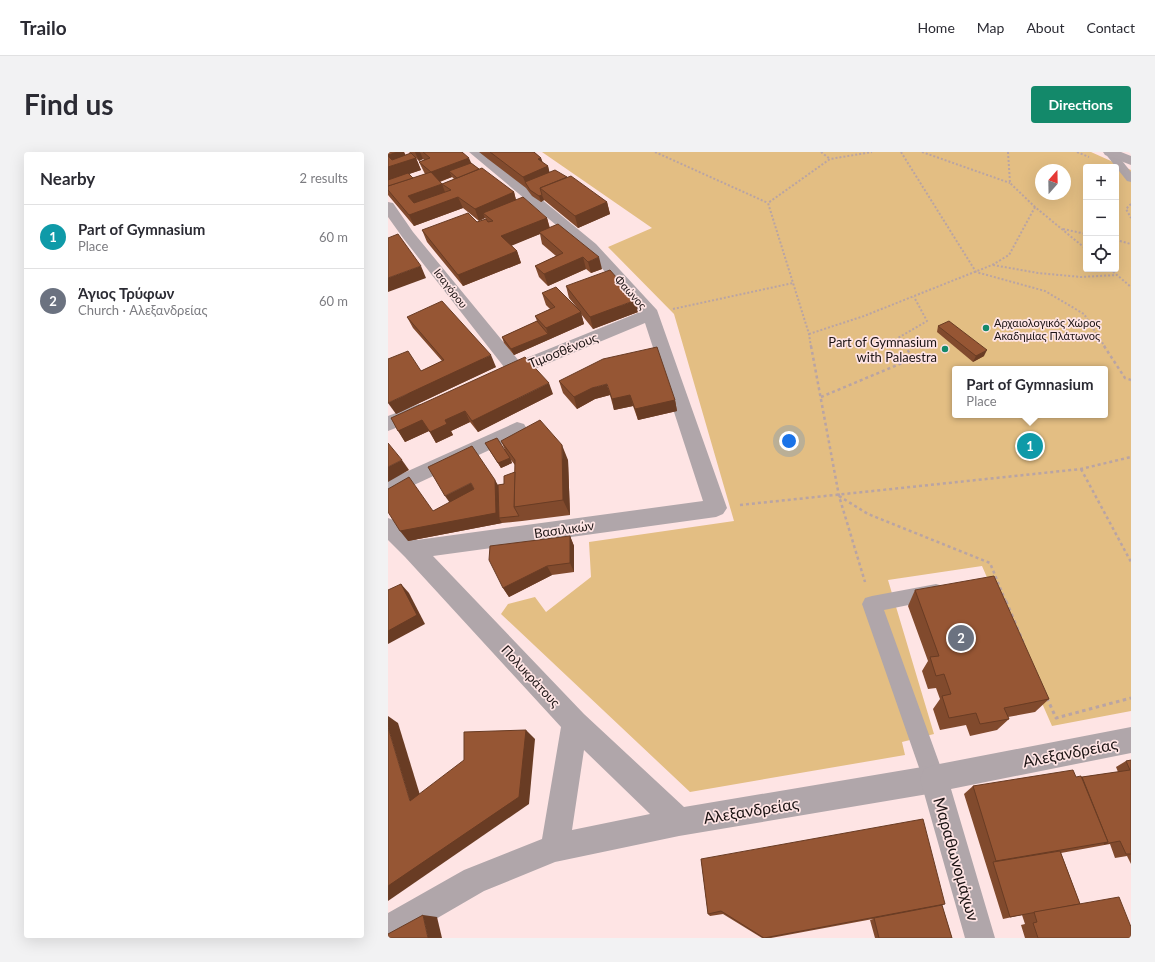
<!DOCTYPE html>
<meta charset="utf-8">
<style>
body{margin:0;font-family:Lato,sans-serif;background:#f2f2f3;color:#2b2b33}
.controls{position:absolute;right:12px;top:12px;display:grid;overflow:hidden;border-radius:4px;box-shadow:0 4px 16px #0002}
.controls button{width:36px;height:36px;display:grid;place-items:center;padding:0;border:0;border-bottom:1px solid #e1e1e2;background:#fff;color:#2b2b33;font:20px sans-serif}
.compass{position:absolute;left:647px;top:12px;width:36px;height:36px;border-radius:50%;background:#fff;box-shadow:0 4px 16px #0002;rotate:20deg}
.you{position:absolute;left:401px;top:289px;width:14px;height:14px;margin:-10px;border:3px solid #fff;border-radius:50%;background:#1a73e8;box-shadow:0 0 0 6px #1a73e833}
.badge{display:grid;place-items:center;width:26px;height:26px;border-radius:50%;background:#13896a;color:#fff;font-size:13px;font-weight:700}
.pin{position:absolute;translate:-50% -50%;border:2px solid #fff;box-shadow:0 1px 4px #0006}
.popup{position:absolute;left:564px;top:214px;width:156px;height:52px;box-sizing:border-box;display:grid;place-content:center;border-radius:4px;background:#fff;filter:drop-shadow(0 1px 3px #0005);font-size:13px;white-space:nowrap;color:#7c7c81}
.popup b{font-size:15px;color:#2b2b33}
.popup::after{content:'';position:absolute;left:50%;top:100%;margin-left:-8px;border:8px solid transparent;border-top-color:#fff}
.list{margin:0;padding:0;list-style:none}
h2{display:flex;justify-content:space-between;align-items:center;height:52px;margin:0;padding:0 16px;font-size:17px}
h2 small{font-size:13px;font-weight:400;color:#7c7c81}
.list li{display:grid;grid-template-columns:26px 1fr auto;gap:12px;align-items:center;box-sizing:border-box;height:64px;padding:0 16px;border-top:1px solid #e1e1e2}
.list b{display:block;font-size:15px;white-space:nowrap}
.list p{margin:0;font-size:13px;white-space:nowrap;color:#7c7c81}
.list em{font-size:13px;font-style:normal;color:#7c7c81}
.icon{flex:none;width:22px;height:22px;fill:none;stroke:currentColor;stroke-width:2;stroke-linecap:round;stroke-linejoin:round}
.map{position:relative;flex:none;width:743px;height:786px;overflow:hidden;border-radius:4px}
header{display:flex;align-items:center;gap:24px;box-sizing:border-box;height:56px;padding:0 20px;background:#fff;border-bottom:1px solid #e1e1e2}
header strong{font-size:19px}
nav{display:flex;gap:22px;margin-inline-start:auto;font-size:14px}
.intro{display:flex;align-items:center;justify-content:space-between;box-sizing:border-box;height:96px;padding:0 24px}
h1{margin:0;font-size:28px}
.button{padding:10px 18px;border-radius:4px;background:#13896a;color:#fff;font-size:14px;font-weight:700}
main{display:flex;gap:24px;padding:0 24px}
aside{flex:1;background:#fff;border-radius:4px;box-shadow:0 4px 16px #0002}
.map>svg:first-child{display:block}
.green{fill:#e3be83;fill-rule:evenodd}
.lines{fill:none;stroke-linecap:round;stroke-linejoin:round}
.path-far2{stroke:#b9a4a4;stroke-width:2;stroke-dasharray:2 2;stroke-linecap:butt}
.path-far1{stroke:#b9a4a4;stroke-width:2.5;stroke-dasharray:3 3;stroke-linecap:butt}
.path{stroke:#b9a4a4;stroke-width:3;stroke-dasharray:3.5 3.5;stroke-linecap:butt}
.pedestrian{fill:#b0a6aa;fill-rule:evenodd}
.minor{fill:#b0a6aa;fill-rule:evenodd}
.tertiary{fill:#b0a6aa;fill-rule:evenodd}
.wall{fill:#814a2d;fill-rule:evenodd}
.shaded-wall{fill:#693c24}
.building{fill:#965634;stroke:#693c24;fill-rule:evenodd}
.poi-dot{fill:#13896a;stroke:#fee4e4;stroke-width:1.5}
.labels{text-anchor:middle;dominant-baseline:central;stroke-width:3.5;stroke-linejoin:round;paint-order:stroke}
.far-street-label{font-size:11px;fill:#1c1414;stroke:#fee4e4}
.far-poi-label{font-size:11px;fill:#1c1414;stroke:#fee4e4;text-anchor:start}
.poi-label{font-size:13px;fill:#1c1414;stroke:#fee4e4;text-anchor:end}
.street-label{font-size:13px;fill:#1c1414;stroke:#fee4e4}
.near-street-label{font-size:16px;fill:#1c1414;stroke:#fee4e4}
</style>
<header>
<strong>Trailo</strong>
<nav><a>Home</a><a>Map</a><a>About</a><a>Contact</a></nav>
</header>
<div class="intro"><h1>Find us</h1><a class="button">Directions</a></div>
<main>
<aside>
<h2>Nearby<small>2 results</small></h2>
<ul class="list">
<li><span class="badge" style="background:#0f9aa8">1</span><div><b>Part of Gymnasium</b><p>Place</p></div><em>60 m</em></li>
<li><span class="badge" style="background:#6b7280">2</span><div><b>Άγιος Τρύφων</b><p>Church · Αλεξανδρείας</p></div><em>60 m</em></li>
</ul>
</aside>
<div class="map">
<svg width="743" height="786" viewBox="0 0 743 786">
<rect width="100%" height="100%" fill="#fee4e4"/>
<path class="green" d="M154 0H703L743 18V559L664 574 594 414 500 428 546 582 514 590 517 603 302 640 113 462 120 452 147 445 158 460 203 425 201 390 346 369 286 162 220 95 264 76ZM698 15H728V117H698ZM653 18H677V42H653ZM567 217H717V263H567Z"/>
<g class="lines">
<g class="path-far2">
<path d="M267 0 380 51"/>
<path d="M433 0 442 7"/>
<path d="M513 0 588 120 657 139 696 162 717 195"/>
<path d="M534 0 622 31"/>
<path d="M620 0 622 31 647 55 698 97"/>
<path d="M689 0 701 5"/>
<path d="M743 52 738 57 743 66"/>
<path d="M675 77 698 82"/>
<path d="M728 88 743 92"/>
<path d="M605 113 650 121 693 125 729 123"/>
<path d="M722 117 743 135"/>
<path d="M285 157 405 131"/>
<path d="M421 182 476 164 604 113 621 103 647 55"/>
<path d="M423 195 421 182 380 51 442 7 484 0"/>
<path d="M517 195 510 186 539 169 526 145"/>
</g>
<g class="path-far1">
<path d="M423 194 451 344 477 430"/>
<path d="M716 194 737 226 743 228"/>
<path d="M433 245 526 206 516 194"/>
<path d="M693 317 743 410"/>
<path d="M451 344 480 362 602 411 618 450"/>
<path d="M352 353 693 317 743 305"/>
</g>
<g class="path">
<path d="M618 449 635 490"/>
<path d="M659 546 668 566 743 546"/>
</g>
<g class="pedestrian">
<path d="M716 0H727L743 20V30L739 29Z"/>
<path d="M548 432 555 434 557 440 555 446 496 458 557 627 554 635 546 638 538 635 535 627 474 452 477 446 484 444Z"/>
</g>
<g class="minor">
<path d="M81 0H96L208 92 269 158 339 356 335 362 328 365 45 404 196 562 296 655 546 613 556 617 560 627 556 637 546 641 291 684 167 710 96 739 15 786H0V761L76 718 154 687 173 575 17 405 0 388V366L8 369 29 388 315 349 257 171 120 228 114 229 108 228 105 223 108 218 116 215 15 86 0 65V50L5 51 25 80 131 209 252 160 198 98ZM196 598 262 662 184 678Z"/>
<path d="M715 0H733L743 4V13L717 3Z"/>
<path d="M31 252 38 254 41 259 38 264 0 279V264Z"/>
<path d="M129 270 136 272 139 277 136 282 0 345V328Z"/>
</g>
<path class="tertiary" d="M743 575V601L563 637 607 786H577L532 627 536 617 546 613Z"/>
</g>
<g class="wall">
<path d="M0 0H16L17 3 23 2 21 0H74L83 11 91 17 126 40 128 48 159 66 162 76 214 117 203 121 198 117 160 134 151 125 147 114 168 104 154 92 152 82 123 93 129 99 133 111 75 134 39 90 34 78 89 70 98 67 97 66 91 69 75 56 26 74 0 43ZM28 6 31 9 35 7 36 8 31 10 37 22 25 26 21 22 33 18ZM64 25 66 27 54 32 52 30Z"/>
<path d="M91 0H146L153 6 155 11 160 14 161 20 179 25 219 50 222 62 190 76 156 48 153 50 144 44 138 36 100 7Z"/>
<path d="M178 134 250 160 205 177 193 162 196 172 126 203 116 191 114 185 149 169 147 164 162 157 158 153 154 141 190 157 181 146Z"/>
<path d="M19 165 108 215 8 262 33 219 54 209 25 176Z"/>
<path d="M550 174 596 204 585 210 549 180Z"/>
<path d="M171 229 287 248 289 259 250 268 245 254 226 258 222 243 207 247 189 257 175 241Z"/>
<path d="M165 242 90 280 82 270 63 279 65 283 48 291 41 279 17 290 3 266Z"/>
<path d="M113 289 180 308 182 363 134 369 114 371 20 389 45 359 110 333 116 332 127 320V313L123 308 124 311 113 316 97 291 117 298Z"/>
<path d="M182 384 186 394V420L164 423 121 445 115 436Z"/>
<path d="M527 438 661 547 647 560 620 565 621 567 609 578 582 584 578 573 552 578 545 557 552 547 548 536 540 537 534 519 540 509 520 454Z"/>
<path d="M743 608V712L739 704 727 706 722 692 673 701 692 752 743 786H637L633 773 637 772 634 763 615 767 576 642 585 634 688 625H694L730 620 728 615 738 609Z"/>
<path d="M313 707 557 752 554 753 564 786H487L482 768 485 767 383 786H374L335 762 322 764 320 762Z"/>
</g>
<g class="shaded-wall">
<path d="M10 0H16L18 4 0 10V3Z"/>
<path d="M27 0H32L35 7 31 9Z"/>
<path d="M28 6 33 18 0 29V15Z"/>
<path d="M81 6 86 17 61 19 64 25 47 31 43 20Z"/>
<path d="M153 6 156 16 160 14 163 26 137 30 135 25 150 7Z"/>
<path d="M54 32 58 43 25 55 20 44Z"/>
<path d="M126 40 129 52 95 61 97 66 91 69 87 57Z"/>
<path d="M154 43 156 48 153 50 151 44Z"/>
<path d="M70 45 75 56 26 74 21 63Z"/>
<path d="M219 50 222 62 190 76 187 64Z"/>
<path d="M159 66 162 78 151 80 152 82 118 96 113 84Z"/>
<path d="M129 99 133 111 75 134 70 123Z"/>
<path d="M195 105 198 117 160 134 156 122Z"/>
<path d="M211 105 214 117 203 121 200 110Z"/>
<path d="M33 114 38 126 0 140V126Z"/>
<path d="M248 148 250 160 205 177 202 165Z"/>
<path d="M193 160 196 172 126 203 123 197 160 182 158 176Z"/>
<path d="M599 198 596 204 585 210 588 204Z"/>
<path d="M103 203 108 215 8 262 0 251Z"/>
<path d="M161 231 165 242 90 280 84 269Z"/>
<path d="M219 232 222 243 207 247 189 257 186 245 204 236Z"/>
<path d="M242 243 245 254 226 258 224 247Z"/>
<path d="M287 248 289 259 250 268 247 257Z"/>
<path d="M77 259 82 270 63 279 65 283 48 291 42 280 57 268Z"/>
<path d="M34 268 41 279 17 290 10 279Z"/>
<path d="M174 293 180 308 182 363 175 348Z"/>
<path d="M122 306 124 311 113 316 110 311Z"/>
<path d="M14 308 21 318 0 330V315Z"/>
<path d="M107 328 113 338 111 366 114 371 20 389 12 379Z"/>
<path d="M83 331 89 342 64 354 57 344Z"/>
<path d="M182 384 186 394V420L182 411Z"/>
<path d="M159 414 164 423 121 445 115 436Z"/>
<path d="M13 432 21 441 37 472 0 492V479Z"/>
<path d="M0 564 10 571 36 656 22 649 0 575Z"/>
<path d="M138 578 147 587 141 652 0 749V734Z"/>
<path d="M35 763 49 765 54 786H40Z"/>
</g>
<g class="building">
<path d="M0 0H10L0 3Z"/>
<path d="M35 0H74L81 6 43 20 54 32 94 16 126 40 87 57 70 45 21 63 0 38V34L43 20 31 10 42 6ZM54 32 63 38 26 51 20 44Z"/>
<path d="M102 0H146L153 6 150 7 160 14 135 25Z"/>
<path d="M23 1 28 6 0 15V4L4 8Z"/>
<path d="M83 11 91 17 69 26 61 19Z"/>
<path d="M167 18 179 25 152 36 154 43 151 44 142 38 137 30Z"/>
<path d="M20 21 25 26 0 34V28Z"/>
<path d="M183 24 219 50 187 64 152 36Z"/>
<path d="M135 45 159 66 113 84 129 99 70 123 34 78 80 61 89 70 98 67 100 70 105 69 95 61Z"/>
<path d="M170 72 211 105 200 110 195 105 156 122 147 114 175 101 151 80Z"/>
<path d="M10 82 33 114 0 126V86Z"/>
<path d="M222 118 248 148 202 165 178 134Z"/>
<path d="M168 135 193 160 158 176 147 164 167 155 154 141Z"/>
<path d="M54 149 103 203 0 251V207L20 199 33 219 56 208 19 165Z"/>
<path d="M149 169 160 182 123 197 114 185Z"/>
<path d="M561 169 599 198 588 204 550 174Z"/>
<path d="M269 195 287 248 247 257 242 243 224 247 219 232 204 236 186 245 171 229 215 207Z"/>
<path d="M137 205 161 231 84 269 77 259 57 268 59 272 42 280 34 268 10 279 3 266Z"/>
<path d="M152 268 174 293 175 348 126 355 127 308 113 289Z"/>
<path d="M109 286 122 306 110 311 97 291Z"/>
<path d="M0 291 14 308 0 315Z"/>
<path d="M84 294 107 328 108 361 12 379 0 360V337L21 325 45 359 86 337 83 331 57 344 40 315Z"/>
<path d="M127 320 126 355 131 364 111 366 110 333 116 332V324Z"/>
<path d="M182 384V411L159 414 115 436 101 408 102 394Z"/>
<path d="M606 424 661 547 616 556 621 567 592 572 588 561 561 566 554 544 563 542 556 522 548 524 542 505 551 504 527 438Z"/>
<path d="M13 432 29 463 0 479V438Z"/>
<path d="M0 575 22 649 76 608V580L138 578 131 645 0 734Z"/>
<path d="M743 608V702H738L732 689 716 692 720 690 694 625 742 618 738 609Z"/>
<path d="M685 618 688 625 693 624 720 690 608 709 585 634Z"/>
<path d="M535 667 557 752 376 786 333 759 320 762 313 707Z"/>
<path d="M672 699 692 752 622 765 605 710Z"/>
<path d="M731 745 743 775V786H650L645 771 649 770 646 760Z"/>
<path d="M554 753 564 786H491L486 766Z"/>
<path d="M35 763 40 786H0V782Z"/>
</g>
<g class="poi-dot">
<circle cx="598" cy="176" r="4"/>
<circle cx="557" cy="197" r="4"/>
</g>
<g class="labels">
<g class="far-street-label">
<text transform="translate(63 136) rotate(52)">Ισαγόρου</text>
<text transform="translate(243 140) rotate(48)">Φαώνος</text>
</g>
<g class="far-poi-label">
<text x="606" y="170">Αρχαιολογικός Χώρος<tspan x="606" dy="13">Ακαδημίας Πλάτωνος</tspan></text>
</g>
<g class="poi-label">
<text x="549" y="190">Part of Gymnasium<tspan x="549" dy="15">with Palaestra</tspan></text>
</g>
<g class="street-label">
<text transform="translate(175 198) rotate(-22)">Τιμοσθένους</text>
<text transform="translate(176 377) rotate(-8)">Βασιλικών</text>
<text transform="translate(143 524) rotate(47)">Πολυκράτους</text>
</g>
<g class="near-street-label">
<text transform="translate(682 600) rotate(-11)">Αλεξανδρείας</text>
<text transform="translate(363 658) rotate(-9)">Αλεξανδρείας</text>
<text transform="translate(569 707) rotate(74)">Μαραθωνομάχων</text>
</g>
</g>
</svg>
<div class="controls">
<button>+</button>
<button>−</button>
<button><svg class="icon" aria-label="locate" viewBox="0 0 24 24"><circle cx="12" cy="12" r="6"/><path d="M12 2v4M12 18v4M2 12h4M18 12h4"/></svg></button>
</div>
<svg class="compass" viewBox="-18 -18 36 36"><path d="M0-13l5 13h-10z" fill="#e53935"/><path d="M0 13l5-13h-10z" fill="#7c7c81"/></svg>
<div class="you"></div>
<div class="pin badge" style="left:642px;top:294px;background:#0f9aa8">1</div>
<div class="popup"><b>Part of Gymnasium</b>Place</div>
<div class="pin badge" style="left:573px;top:486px;background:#6b7280">2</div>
</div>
</main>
